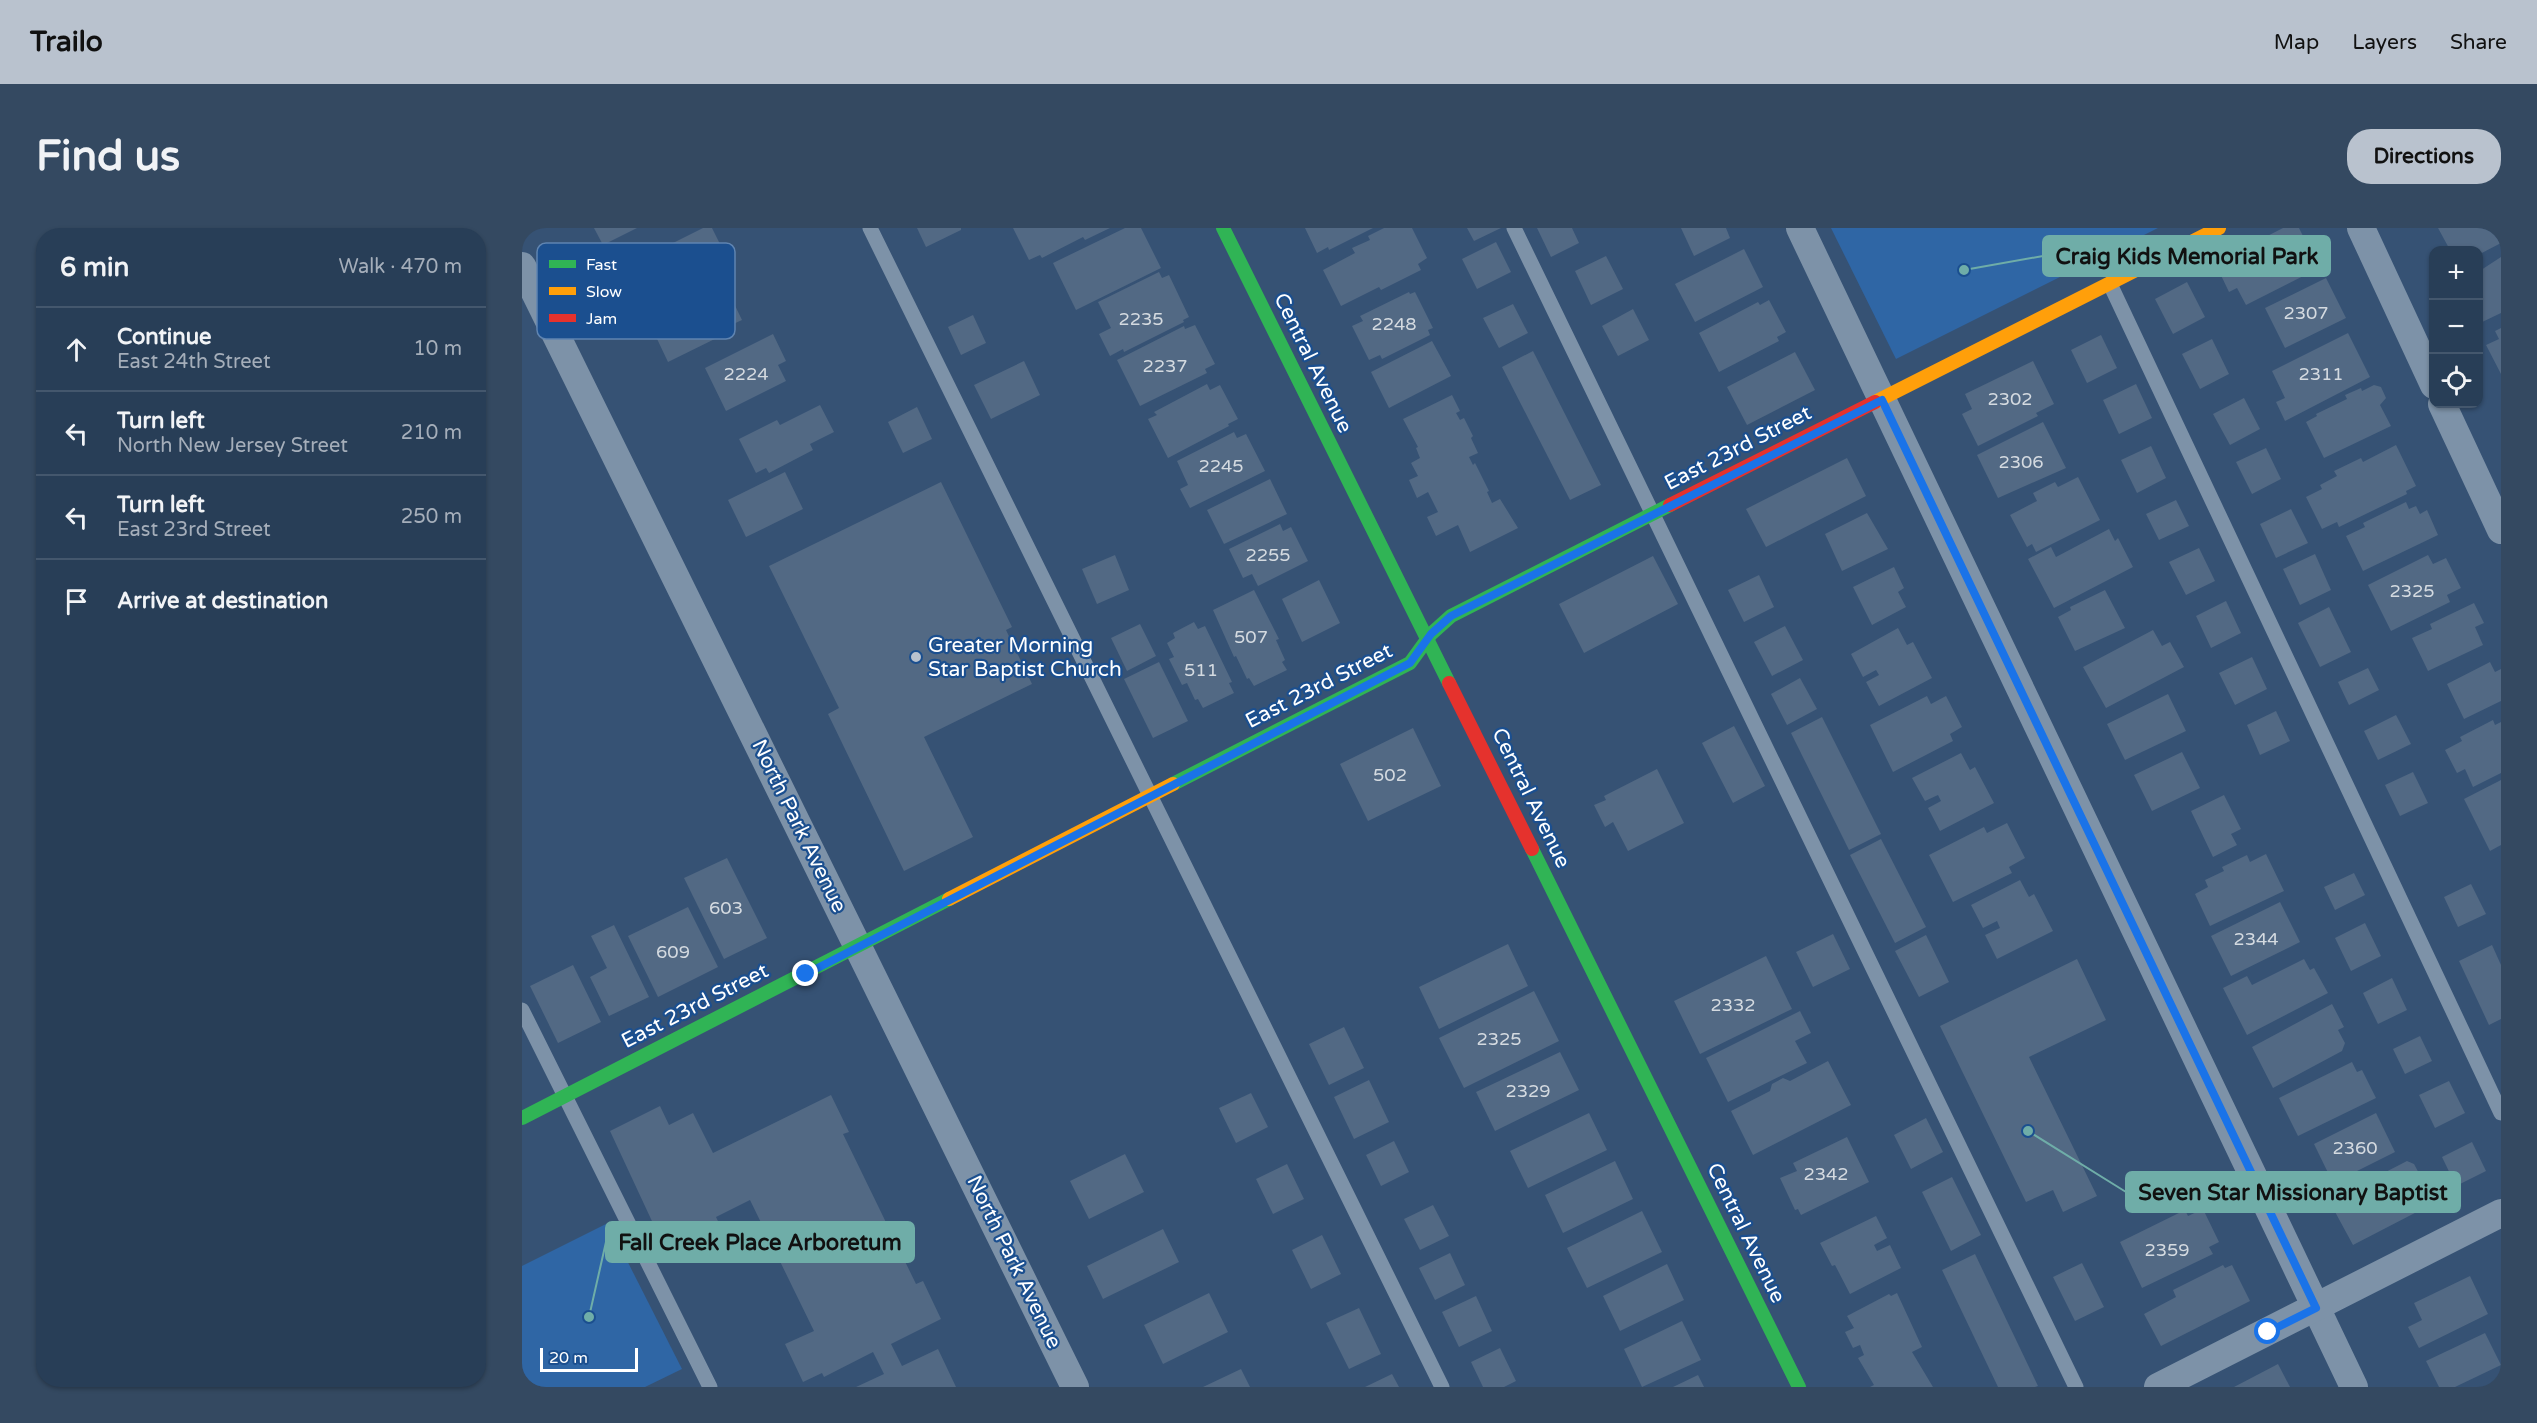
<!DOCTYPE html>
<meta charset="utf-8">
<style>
body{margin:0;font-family:"Varela Round",sans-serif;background:#344961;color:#f1f3f6}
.controls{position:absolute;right:18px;top:18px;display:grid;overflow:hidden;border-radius:12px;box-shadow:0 2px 4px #0004}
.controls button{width:54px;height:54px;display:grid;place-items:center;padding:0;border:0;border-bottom:2px solid #44576d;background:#283e57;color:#f1f3f6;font:30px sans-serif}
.scale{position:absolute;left:18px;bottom:15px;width:98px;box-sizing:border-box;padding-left:6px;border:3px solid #fff;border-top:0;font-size:16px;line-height:21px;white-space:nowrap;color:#fff;-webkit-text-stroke:4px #1b4f8f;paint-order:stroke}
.stop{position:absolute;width:18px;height:18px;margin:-14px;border:4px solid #1a73e8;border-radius:50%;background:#fff}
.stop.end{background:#1a73e8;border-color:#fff;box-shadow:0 2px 6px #0008}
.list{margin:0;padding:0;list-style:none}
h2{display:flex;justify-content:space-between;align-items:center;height:78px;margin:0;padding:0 24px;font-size:26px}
h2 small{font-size:20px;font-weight:400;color:#a5aeba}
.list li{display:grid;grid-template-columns:39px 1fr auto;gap:18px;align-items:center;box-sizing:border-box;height:84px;padding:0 24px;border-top:2px solid #44576d}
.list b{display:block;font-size:22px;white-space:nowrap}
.list p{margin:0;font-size:20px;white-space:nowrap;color:#a5aeba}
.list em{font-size:20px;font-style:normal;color:#a5aeba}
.icon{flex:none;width:33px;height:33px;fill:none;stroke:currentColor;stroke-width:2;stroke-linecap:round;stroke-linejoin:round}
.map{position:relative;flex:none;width:1979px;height:1159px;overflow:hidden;border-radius:24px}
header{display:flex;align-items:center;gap:36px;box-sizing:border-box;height:84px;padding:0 30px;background:#b9c2ce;color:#111}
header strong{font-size:28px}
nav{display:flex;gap:33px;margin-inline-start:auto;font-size:21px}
.intro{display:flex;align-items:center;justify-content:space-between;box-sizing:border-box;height:144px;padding:0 36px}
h1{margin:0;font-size:42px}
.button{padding:15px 27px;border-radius:24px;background:#b9c2ce;color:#111;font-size:21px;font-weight:700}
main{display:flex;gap:36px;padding:0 36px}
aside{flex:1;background:#283e57;border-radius:24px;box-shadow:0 2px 4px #0004}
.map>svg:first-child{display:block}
.green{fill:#2f66a5}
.building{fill:#526984}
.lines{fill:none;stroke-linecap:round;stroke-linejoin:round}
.lane{stroke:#7d92a8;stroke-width:15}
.street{stroke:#7d92a8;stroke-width:28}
.fast{stroke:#30b455;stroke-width:14}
.slow{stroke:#ff9f0a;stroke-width:14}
.jam{stroke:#e5322d;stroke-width:14}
.route{stroke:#1a73e8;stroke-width:8}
.poi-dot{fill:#b9c2ce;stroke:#1b4f8f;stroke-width:2}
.labels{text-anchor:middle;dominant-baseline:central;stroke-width:4.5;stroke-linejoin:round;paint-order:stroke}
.number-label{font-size:18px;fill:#d4dae0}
.street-label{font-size:21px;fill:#fff;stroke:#1b4f8f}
.poi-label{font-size:21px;fill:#fff;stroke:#1b4f8f;text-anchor:start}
.key{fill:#1b4f8f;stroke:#5f84b1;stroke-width:1.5}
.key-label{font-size:16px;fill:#fff}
.leader{fill:none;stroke:#6fada8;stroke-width:2}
.callout-dot{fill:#6fada8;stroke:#1b4f8f;stroke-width:2}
.callout{fill:#6fada8;stroke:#6fada8;stroke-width:2}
.callout-label{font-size:22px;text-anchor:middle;font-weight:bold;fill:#111}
</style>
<header>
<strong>Trailo</strong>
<nav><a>Map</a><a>Layers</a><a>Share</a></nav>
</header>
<div class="intro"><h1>Find us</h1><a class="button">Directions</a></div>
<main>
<aside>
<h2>6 min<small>Walk · 470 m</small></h2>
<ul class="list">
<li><svg class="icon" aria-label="ahead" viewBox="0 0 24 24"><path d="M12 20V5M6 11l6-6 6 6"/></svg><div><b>Continue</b><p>East 24th Street</p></div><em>10 m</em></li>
<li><svg class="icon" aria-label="left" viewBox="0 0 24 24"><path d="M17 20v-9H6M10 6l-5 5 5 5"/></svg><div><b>Turn left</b><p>North New Jersey Street</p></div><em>210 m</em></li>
<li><svg class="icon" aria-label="left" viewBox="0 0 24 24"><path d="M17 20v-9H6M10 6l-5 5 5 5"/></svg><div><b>Turn left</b><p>East 23rd Street</p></div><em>250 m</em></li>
<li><svg class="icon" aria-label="arrive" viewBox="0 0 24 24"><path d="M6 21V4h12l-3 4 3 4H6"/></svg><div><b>Arrive at destination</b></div></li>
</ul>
</aside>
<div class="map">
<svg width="1979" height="1159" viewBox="0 0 1979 1159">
<rect width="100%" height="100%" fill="#365274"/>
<g class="green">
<path d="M1309 0H1636L1374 131Z"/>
<path d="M86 995 160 1141 123 1159H0V1038Z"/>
</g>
<g class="building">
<path d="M72 0H115L81 17Z"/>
<path d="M181 0H190L208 36 174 53 176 57 124 83 122 78 108 85 92 52 106 45 103 39Z"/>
<path d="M395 0H439V2L404 19Z"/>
<path d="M491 0H588L563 12 561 9 520 30 518 27 507 32Z"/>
<path d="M603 0H619L639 40 554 82 531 35Z"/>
<path d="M783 0H851L807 22 806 19 795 25Z"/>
<path d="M862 0H890L905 30 896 36 899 42 859 62 857 59 819 78 801 42 833 25 830 20 848 12 846 8Z"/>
<path d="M945 0H979L952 13Z"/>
<path d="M1015 0H1050L1057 15 1029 29Z"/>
<path d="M1159 0H1204L1208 10 1172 28Z"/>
<path d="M1761 0H1777L1797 40 1724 77 1715 60 1707 64 1695 39 1708 32 1706 28Z"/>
<path d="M1916 0H1979V15L1956 27V22H1928Z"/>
<path d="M974 14 989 44 955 61 940 31Z"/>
<path d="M1222 21 1241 59 1173 94 1153 56Z"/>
<path d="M1084 28 1101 61 1069 77 1053 43Z"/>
<path d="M1979 29V85L1956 96 1958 70 1956 65 1959 64 1956 59V44Z"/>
<path d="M637 44 640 50 647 47 667 89 661 92 662 94 602 124 601 121 588 128 577 106 589 100 576 74Z"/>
<path d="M1804 50 1824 90 1763 120 1743 80Z"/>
<path d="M1665 54 1683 89 1651 106 1633 71Z"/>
<path d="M204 59 220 92 207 98 209 103 146 134 127 94 189 63 190 66Z"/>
<path d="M887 64 888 66 893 64 911 100 906 102 908 107 860 131 858 127 847 132 830 98 841 93 838 88Z"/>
<path d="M1247 72 1264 104 1255 109 1257 113 1197 144 1177 105 1236 74 1238 77Z"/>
<path d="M991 76 1006 105 977 120 961 90Z"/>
<path d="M1111 81 1127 112 1096 128 1080 98Z"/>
<path d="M451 87 464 115 439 127 426 99Z"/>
<path d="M673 97 693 136 683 141 685 145 618 178 595 132 662 98 663 101Z"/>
<path d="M1979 100V146L1964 117 1977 111 1973 103Z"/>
<path d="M1826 105 1848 149 1763 193 1754 174 1763 170 1750 143Z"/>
<path d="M251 106 264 133 256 137 264 153 204 183 183 140Z"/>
<path d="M1579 107 1595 140 1565 155 1549 122Z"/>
<path d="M1690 111 1707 146 1678 161 1660 126Z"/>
<path d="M910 113 929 148 867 180 849 144Z"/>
<path d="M1011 123 1079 257 1048 272 980 139Z"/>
<path d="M1273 124 1293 162 1225 197 1205 159Z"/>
<path d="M502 133 518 167 469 191 452 157Z"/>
<path d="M1511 133 1532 176 1514 185 1516 188 1456 218 1440 186 1450 181 1443 166Z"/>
<path d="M685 156 688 162 698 157 716 191 706 196 707 198 646 230 626 191 635 187 632 184Z"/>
<path d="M1614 156 1630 190 1597 206 1581 172Z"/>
<path d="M1852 157 1859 159 1864 170 1858 177 1869 198 1802 230 1784 194 1795 188 1794 186 1825 171 1823 167 1839 160 1840 163Z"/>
<path d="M930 167 938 183 934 185 938 192 942 190 951 208 949 210 956 225 947 229 951 237 953 235 967 263 965 264 970 275 978 271 996 300 948 324 936 297 914 308 905 289 916 284 906 264 895 270 887 252 896 248 889 235 898 230 894 220 896 219 881 191Z"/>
<path d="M1722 170 1738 201 1708 217 1691 186Z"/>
<path d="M298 177 312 204 288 216 291 222 247 245 244 240 234 245 217 211 255 192 258 197Z"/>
<path d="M395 179 410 211 381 225 366 194Z"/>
<path d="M1521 194 1544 240 1476 270 1455 227Z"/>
<path d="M712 204 715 210 724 206 743 243 668 280 658 261 666 257 655 233Z"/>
<path d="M1874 217 1894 258 1884 263 1885 266 1817 299 1815 294 1800 301 1784 269 1800 261 1798 257 1815 248 1812 243 1839 230 1841 234Z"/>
<path d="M1629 218 1644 250 1615 265 1599 232Z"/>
<path d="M1744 220 1759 251 1730 266 1714 234Z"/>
<path d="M1325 230 1344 268 1244 319 1224 281Z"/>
<path d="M263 244 281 281 224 309 206 272Z"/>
<path d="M1556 249 1578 292 1514 324 1510 316 1505 319 1488 287 1515 273 1511 265 1533 254 1536 259Z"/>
<path d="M748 251 765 286 702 316 685 282Z"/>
<path d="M419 254 490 399 484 402 510 456 402 509 451 609 382 643 306 486 317 480 247 338Z"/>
<path d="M1654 272 1667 298 1637 312 1624 286Z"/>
<path d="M1884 274 1887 281 1894 278 1898 286 1905 282 1916 307 1841 343 1824 308 1843 299 1841 295Z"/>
<path d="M1769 281 1786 315 1754 330 1738 296Z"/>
<path d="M1345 285 1366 321 1320 343 1303 306Z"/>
<path d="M758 296 761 303 769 299 786 333 736 358 730 346 721 350 707 321Z"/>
<path d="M1587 301 1593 313 1596 310 1611 339 1532 380 1506 331 1529 319 1534 329Z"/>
<path d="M1677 320 1693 353 1664 367 1647 334Z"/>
<path d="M1793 326 1809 362 1778 377 1761 341Z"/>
<path d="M593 327 607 362 575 376 560 341Z"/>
<path d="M1906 327 1911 336 1924 330 1939 360 1925 367 1928 374 1869 403 1846 357Z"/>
<path d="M1131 328 1156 376 1062 425 1037 376Z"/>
<path d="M1372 339 1382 360 1376 364 1384 379 1350 397 1331 359Z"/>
<path d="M1237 347 1252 379 1222 394 1206 362Z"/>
<path d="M797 352 818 395 780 414 760 371Z"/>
<path d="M732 362 757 411 754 412 763 432 760 434 765 442 732 458 727 450 725 451 714 428 712 429 691 382Z"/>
<path d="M1583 362 1603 400 1553 423 1536 389 1549 382 1548 379Z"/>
<path d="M1704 373 1719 405 1689 420 1674 388Z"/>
<path d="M1952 375 1962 395 1953 399 1961 417 1906 443 1890 410 1910 401 1908 396Z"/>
<path d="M1807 379 1829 424 1798 439 1776 395Z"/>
<path d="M672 394 676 401 683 398 710 454 707 455 712 465 681 480 676 471 673 472 665 455 660 457 647 431 652 429 645 415 653 410 651 405Z"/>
<path d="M618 396 634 428 605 443 589 410Z"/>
<path d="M1263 398 1281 432 1250 448 1232 414Z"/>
<path d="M1376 400 1385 417 1391 414 1410 450 1357 478 1344 454 1357 447 1354 442 1341 449 1329 426Z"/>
<path d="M1631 402 1640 418 1648 414 1662 439 1584 480 1561 439Z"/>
<path d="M1730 429 1745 461 1713 477 1697 445Z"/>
<path d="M637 434 666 493 631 510 602 451Z"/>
<path d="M1968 434 1973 444 1979 441V473L1942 491 1925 456Z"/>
<path d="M1846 440 1857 462 1827 477 1816 454Z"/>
<path d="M1278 450 1295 481 1265 497 1249 466Z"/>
<path d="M1646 466 1664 503 1603 532 1585 496Z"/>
<path d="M1405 468 1409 476 1424 468 1440 499 1428 506 1431 513 1371 544 1348 497Z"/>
<path d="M1754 483 1768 513 1738 527 1725 497Z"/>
<path d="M1874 487 1889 516 1856 532 1842 503Z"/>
<path d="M1300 489 1359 606 1327 622 1269 505Z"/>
<path d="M1971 492 1973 497 1979 494V545L1951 559 1943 541 1935 545 1923 522 1940 513 1938 509Z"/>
<path d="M1212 498 1243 558 1211 575 1180 515Z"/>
<path d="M891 500 919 558 846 593 818 536Z"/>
<path d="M1660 524 1678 560 1630 583 1612 547Z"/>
<path d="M1439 525 1448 542 1453 539 1472 575 1418 603 1406 580 1419 573 1416 567 1403 573 1390 550Z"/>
<path d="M1135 541 1162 595 1106 623 1091 594 1083 599 1072 577 1084 572 1082 568Z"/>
<path d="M1891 544 1906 575 1878 588 1863 557Z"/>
<path d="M1979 552V617L1968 623 1942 571Z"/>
<path d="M1702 567 1719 601 1709 606 1715 617 1691 629 1669 583Z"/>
<path d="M1485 595 1503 630 1487 639 1490 645 1431 674 1407 627 1462 599 1465 605Z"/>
<path d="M1359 611 1404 699 1373 715 1328 627Z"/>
<path d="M1744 626 1762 663 1688 698 1673 666 1686 659 1683 652 1702 643 1700 639 1725 627 1728 634Z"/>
<path d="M205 630 245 710 202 731 162 650Z"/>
<path d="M1832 645 1843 667 1813 682 1802 659Z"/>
<path d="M1498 652 1507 669 1512 666 1531 703 1475 731 1463 707 1478 700 1475 693 1461 700 1449 677Z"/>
<path d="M1949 656 1964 686 1936 699 1922 669Z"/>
<path d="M1758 674 1778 714 1709 748 1689 708Z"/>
<path d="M166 679 196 739 136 769 106 708Z"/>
<path d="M1843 695 1859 728 1829 743 1813 710Z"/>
<path d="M92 697 127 769 87 788 68 749 85 740 69 708Z"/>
<path d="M1311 706 1328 741 1291 759 1274 724Z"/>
<path d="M1404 707 1427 754 1397 769 1373 723Z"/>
<path d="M986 716 1006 758 917 801 897 759Z"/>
<path d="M1970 717 1979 737V791L1967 797 1937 733Z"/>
<path d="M1244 728 1270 781 1178 826 1152 773Z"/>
<path d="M1555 731 1584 792 1507 829 1575 968 1541 984 1531 962 1504 974 1418 798Z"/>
<path d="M1782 731 1788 742 1792 740 1806 765 1725 807 1701 760 1725 748 1730 757Z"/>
<path d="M51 737 79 794 36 815 8 758Z"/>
<path d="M1870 750 1885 782 1856 796 1841 765Z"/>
<path d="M1012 763 1037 813 942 860 917 810Z"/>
<path d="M1810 776 1822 799 1816 802 1823 815 1820 823 1751 860 1730 819Z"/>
<path d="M1278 783 1289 805 1273 813 1285 835 1206 874 1184 830Z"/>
<path d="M822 799 842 840 807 857 787 816Z"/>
<path d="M1898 808 1910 833 1883 846 1871 821Z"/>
<path d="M1038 824 1057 862 973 903 954 864Z"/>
<path d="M1306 833 1329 877 1231 927 1209 883 1248 863 1250 856 1261 850 1268 853Z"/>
<path d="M1830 834 1835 844 1840 842 1854 870 1776 908 1757 870Z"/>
<path d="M847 852 867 894 832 911 812 869Z"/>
<path d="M1927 853 1943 885 1913 900 1897 867Z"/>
<path d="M729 865 746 899 714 915 697 880Z"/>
<path d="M309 867 327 904 321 906 394 1056 401 1053 419 1091 369 1116 380 1138 416 1121 434 1159H334L362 1146 351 1124 302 1149 300 1145 281 1154 263 1116 292 1103 228 972 194 989 203 1008 149 1034 88 903 138 878 147 897 171 885 191 925Z"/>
<path d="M1067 885 1085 922 1006 960 988 923Z"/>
<path d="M1854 885 1873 924 1811 955 1792 916Z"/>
<path d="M1404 890 1421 924 1389 941 1372 907Z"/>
<path d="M1325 909 1347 954 1279 987 1276 981 1273 982 1258 950 1275 943 1271 935Z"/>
<path d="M872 913 887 944 859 958 844 927Z"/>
<path d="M1950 914 1964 943 1934 958 1920 929Z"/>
<path d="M603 926 622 964 567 991 548 953Z"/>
<path d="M1093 933 1111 971 1041 1005 1023 967Z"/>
<path d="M1885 933 1892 936 1900 951 1903 949 1916 973 1831 1017 1812 982 1822 977 1817 968Z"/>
<path d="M765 936 782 971 751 986 734 951Z"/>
<path d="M1430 949 1459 1007 1429 1023 1400 964Z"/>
<path d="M911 977 927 1008 898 1022 882 991Z"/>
<path d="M1681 981 1697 1014 1687 1019 1691 1026 1620 1060 1598 1014 1663 982 1666 988Z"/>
<path d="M1120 983 1140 1024 1065 1060 1045 1020Z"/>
<path d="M1354 988 1365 1010 1352 1017 1355 1023 1368 1017 1379 1040 1328 1066 1313 1037 1310 1038 1298 1015Z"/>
<path d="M641 1001 657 1034 581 1071 565 1038Z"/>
<path d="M800 1007 819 1046 789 1061 770 1022Z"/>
<path d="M928 1025 943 1057 913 1072 897 1040Z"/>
<path d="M1453 1026 1516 1158 1513 1159H1476L1420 1042Z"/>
<path d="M1560 1035 1582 1079 1553 1093 1531 1049Z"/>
<path d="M1145 1036 1162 1072 1098 1103 1081 1068Z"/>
<path d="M1701 1037 1703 1040 1710 1037 1728 1073 1639 1118 1622 1086 1654 1069 1651 1062Z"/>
<path d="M1948 1048 1966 1086 1897 1120 1886 1099 1900 1092 1892 1075Z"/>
<path d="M687 1065 706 1104 641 1136 622 1097Z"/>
<path d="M1375 1065 1400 1119 1390 1124 1411 1159H1348L1352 1157 1336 1130 1342 1127 1338 1117 1331 1120 1323 1104 1332 1100 1325 1088 1367 1066 1369 1068Z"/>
<path d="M954 1068 970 1103 937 1119 920 1084Z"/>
<path d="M837 1080 859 1126 827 1141 804 1095Z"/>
<path d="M1160 1093 1179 1132 1120 1159 1102 1121Z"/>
<path d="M1963 1105 1979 1137 1933 1159H1917L1904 1133Z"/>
<path d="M978 1120 994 1153 982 1159H961L949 1134Z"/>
<path d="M1756 1136 1768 1159H1712Z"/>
<path d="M719 1141 728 1159H681Z"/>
<path d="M870 1146 877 1159H843Z"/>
<path d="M1176 1147 1182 1159H1151Z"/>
</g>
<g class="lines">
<g class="lane">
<path d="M348 0 920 1159"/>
<path d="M992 0 1554 1159"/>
<path d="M1588 56 1979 885"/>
<path d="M0 782 188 1159"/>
</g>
<g class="street">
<path d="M1278 0 1832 1159"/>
<path d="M1839 0 1912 157"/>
<path d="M0 38 553 1159"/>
<path d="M1920 176 1979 302"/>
<path d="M1636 1159 1979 985"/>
</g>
<g class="fast">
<path d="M701 0 927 455"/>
<path d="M651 556 888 435 909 406 929 388 1148 277"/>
<path d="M1010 621 1277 1159"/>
<path d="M0 890 427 671"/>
</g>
<g class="slow">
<path d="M1353 174 1697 0"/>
<path d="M427 671 651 556"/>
</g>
<g class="jam">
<path d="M1148 277 1353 174"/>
<path d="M927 455 1010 621"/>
</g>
</g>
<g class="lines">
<path class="route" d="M284 746 888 435 909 406 929 388 1360 172 1794 1080 1746 1104"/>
</g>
<circle class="poi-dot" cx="394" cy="429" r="6"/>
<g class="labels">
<g class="number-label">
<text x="1784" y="85">2307</text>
<text x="619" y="91">2235</text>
<text x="872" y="96">2248</text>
<text x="643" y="138">2237</text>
<text x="224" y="146">2224</text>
<text x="1799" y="146">2311</text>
<text x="1488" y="171">2302</text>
<text x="1499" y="234">2306</text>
<text x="699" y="238">2245</text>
<text x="746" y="327">2255</text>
<text x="1890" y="363">2325</text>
<text x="729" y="409">507</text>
<text x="679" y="442">511</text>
<text x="868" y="547">502</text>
<text x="204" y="680">603</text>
<text x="1734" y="711">2344</text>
<text x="151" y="724">609</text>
<text x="1211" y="777">2332</text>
<text x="977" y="811">2325</text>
<text x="1006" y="863">2329</text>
<text x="1833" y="920">2360</text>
<text x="1304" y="946">2342</text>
<text x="1645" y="1022">2359</text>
</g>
<g class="street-label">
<text transform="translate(791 135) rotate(64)">Central Avenue</text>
<text transform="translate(1216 220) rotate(-27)">East 23rd Street</text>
<text transform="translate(797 458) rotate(-27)">East 23rd Street</text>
<text transform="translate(1009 570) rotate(64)">Central Avenue</text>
<text transform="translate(277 598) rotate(64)">North Park Avenue</text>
<text transform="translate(173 778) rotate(-27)">East 23rd Street</text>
<text transform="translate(1224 1005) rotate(64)">Central Avenue</text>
<text transform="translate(492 1034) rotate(64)">North Park Avenue</text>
</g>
<g class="poi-label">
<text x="406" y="417">Greater Morning<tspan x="406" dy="24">Star Baptist Church</tspan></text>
</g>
</g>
<rect x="15" y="15" width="198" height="96" rx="9" class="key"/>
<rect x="27" y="32" width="27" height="8" fill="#30b455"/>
<rect x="27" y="59" width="27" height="8" fill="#ff9f0a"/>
<rect x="27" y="86" width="27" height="8" fill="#e5322d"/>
<g class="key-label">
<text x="64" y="42">Fast</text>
<text x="64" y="69">Slow</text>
<text x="64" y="96">Jam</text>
</g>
<path class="leader" d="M1442 42L1521 28M1506 903L1604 964M67 1089L84 1014"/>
<g class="callout-dot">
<circle cx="1442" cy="42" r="6"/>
<circle cx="1506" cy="903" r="6"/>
<circle cx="67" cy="1089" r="6"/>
</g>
<g class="callout">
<rect x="1521" y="8" width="287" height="40" rx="6"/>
<rect x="1604" y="944" width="334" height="40" rx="6"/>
<rect x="84" y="994" width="308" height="40" rx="6"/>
</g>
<g class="callout-label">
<text x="1665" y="36">Craig Kids Memorial Park</text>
<text x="1771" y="972">Seven Star Missionary Baptist</text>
<text x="238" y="1022">Fall Creek Place Arboretum</text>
</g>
</svg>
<div class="controls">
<button>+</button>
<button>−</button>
<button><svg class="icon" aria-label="locate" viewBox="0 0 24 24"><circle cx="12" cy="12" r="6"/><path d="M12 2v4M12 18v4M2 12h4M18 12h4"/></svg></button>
</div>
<div class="scale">20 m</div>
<div class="stop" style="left:1746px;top:1104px"></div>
<div class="stop end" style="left:284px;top:746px"></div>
</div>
</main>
